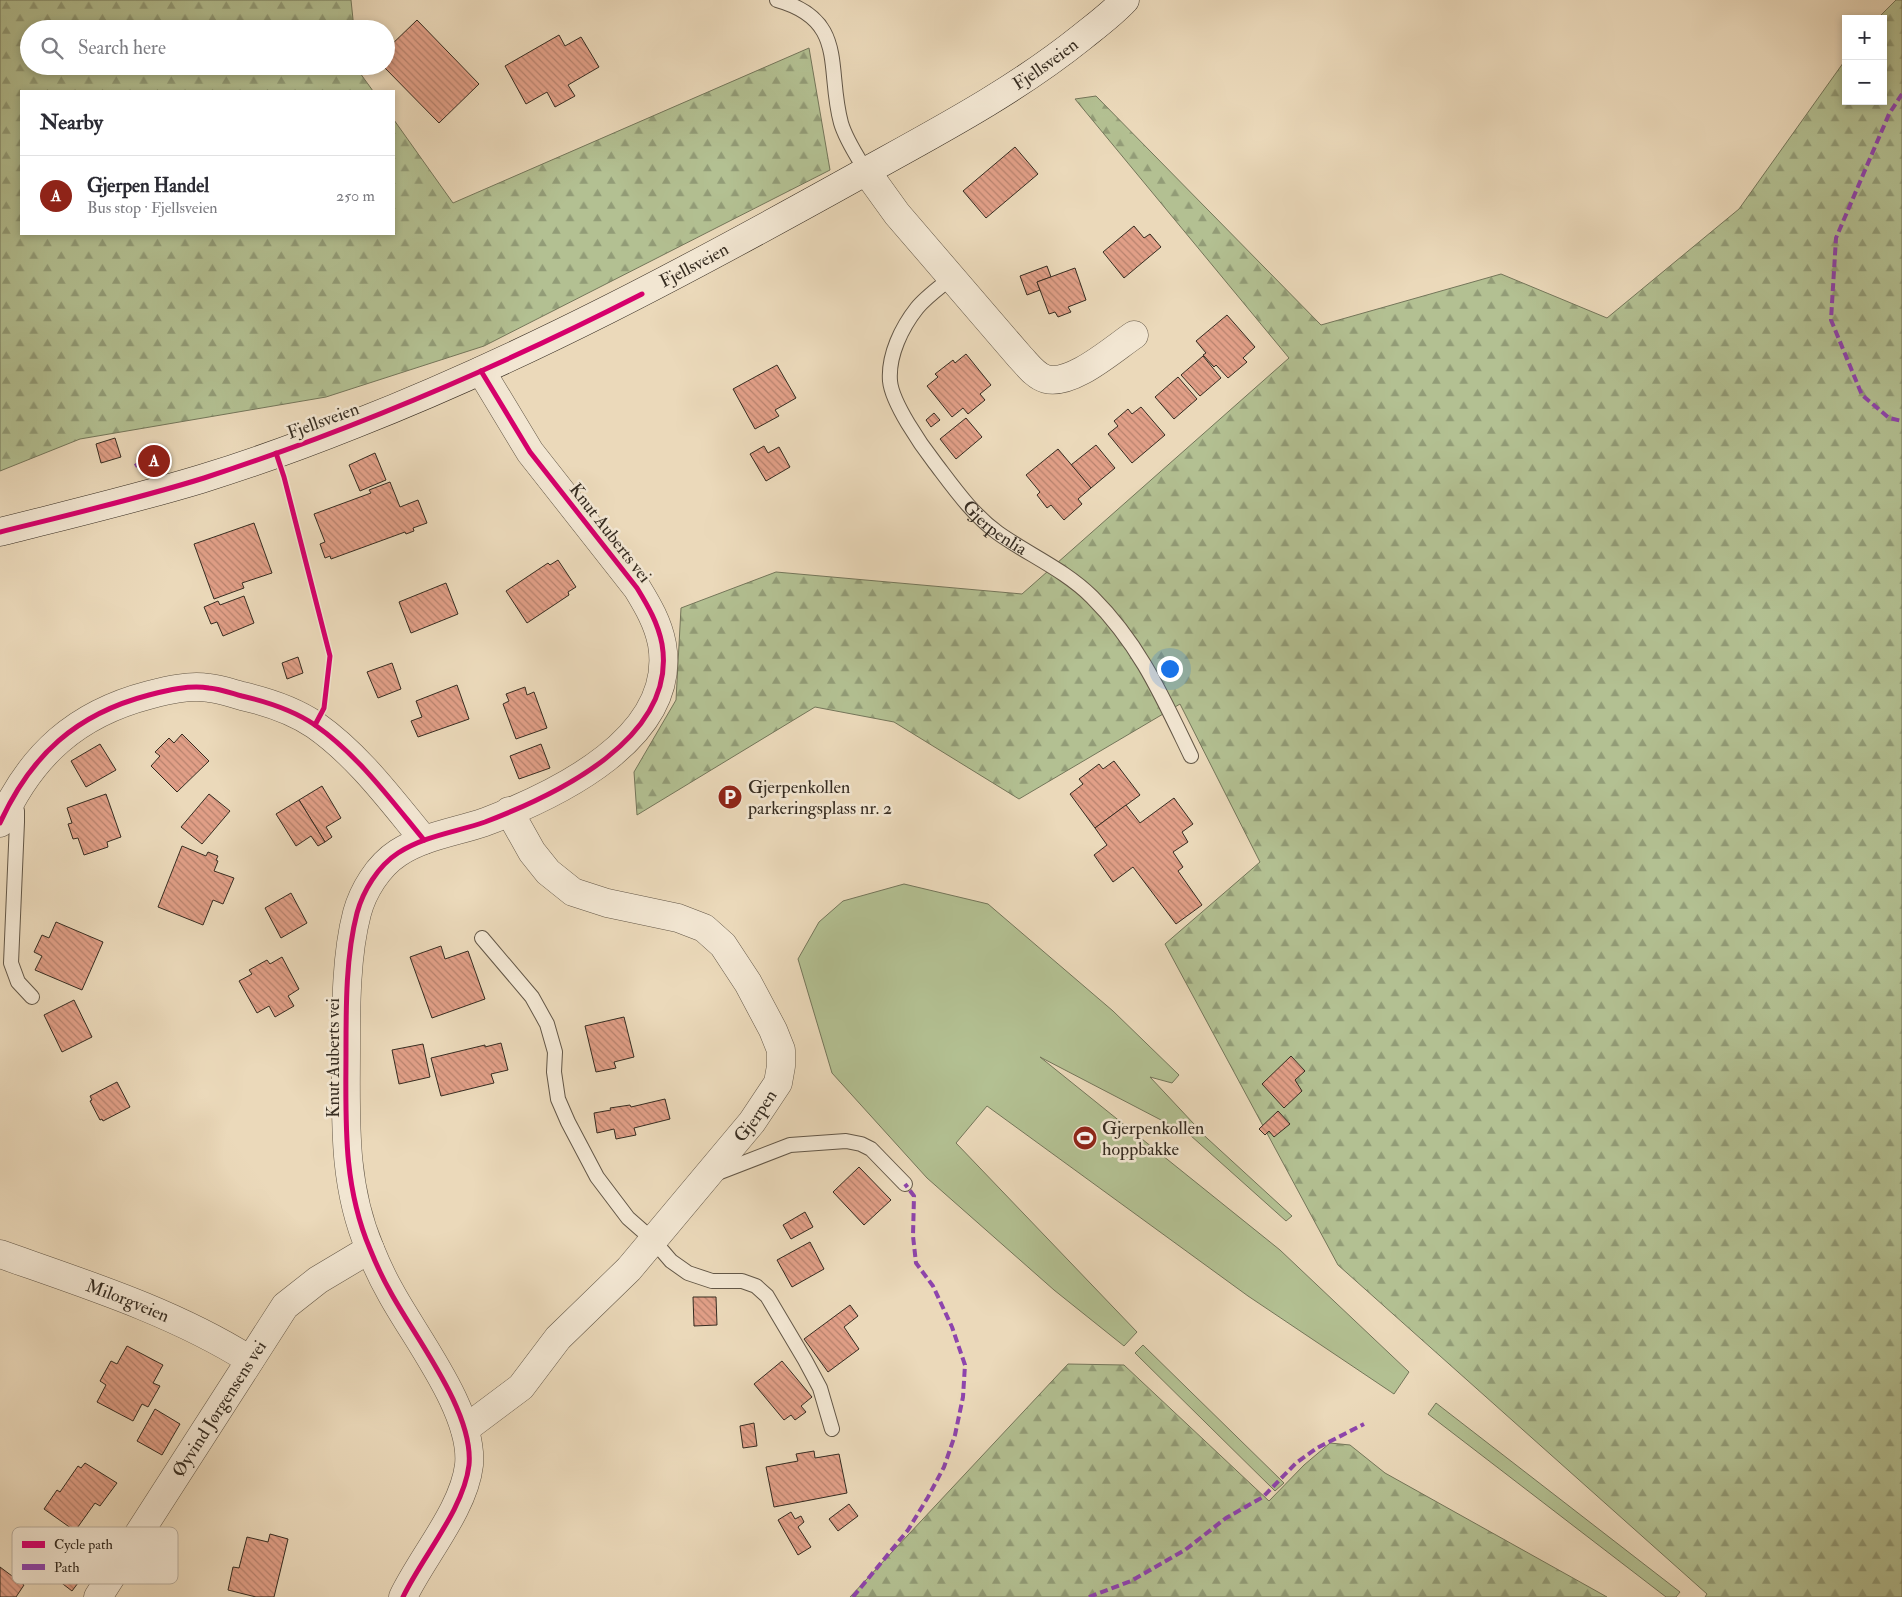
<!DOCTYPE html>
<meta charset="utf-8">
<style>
body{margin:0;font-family:"IM FELL Double Pica",serif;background:#f2f2f3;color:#2b2b33}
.controls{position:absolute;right:15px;top:15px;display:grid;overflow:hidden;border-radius:0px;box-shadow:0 2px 8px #0003}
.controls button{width:45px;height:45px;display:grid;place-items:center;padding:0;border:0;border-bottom:1px solid #e1e1e2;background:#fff;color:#2b2b33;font:25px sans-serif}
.you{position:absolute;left:1169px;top:668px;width:18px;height:18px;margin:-12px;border:4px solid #fff;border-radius:50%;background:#1a73e8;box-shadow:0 0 0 8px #1a73e833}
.badge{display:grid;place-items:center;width:32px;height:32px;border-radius:50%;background:#8f2418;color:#fff;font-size:16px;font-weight:700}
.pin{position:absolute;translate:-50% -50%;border:2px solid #fff;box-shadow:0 1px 5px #0006}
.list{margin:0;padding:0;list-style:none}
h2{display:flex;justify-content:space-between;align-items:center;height:65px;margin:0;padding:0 20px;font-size:21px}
h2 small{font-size:16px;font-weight:400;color:#7c7c81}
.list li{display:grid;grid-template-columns:32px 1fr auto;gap:15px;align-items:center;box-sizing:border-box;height:80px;padding:0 20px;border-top:1px solid #e1e1e2}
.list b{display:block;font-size:19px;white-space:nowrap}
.list p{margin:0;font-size:16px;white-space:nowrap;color:#7c7c81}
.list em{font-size:16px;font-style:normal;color:#7c7c81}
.icon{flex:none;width:28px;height:28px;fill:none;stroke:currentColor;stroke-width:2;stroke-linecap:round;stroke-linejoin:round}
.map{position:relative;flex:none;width:1902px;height:1597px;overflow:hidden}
.search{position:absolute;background:#fff;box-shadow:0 2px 8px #0003;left:20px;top:20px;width:375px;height:55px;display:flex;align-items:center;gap:12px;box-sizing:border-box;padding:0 18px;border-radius:28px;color:#7c7c81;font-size:19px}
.panel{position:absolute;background:#fff;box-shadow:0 2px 8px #0003;left:20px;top:90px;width:375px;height:145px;border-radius:0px}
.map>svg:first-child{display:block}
.forest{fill:url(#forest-firs);stroke:#74765a}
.garden{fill:#b3c092;stroke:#74765a}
.building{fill:url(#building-back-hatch);stroke:#362c21}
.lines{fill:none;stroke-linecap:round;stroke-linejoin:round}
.lane-casing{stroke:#635747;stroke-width:16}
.street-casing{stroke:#635747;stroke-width:29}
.secondary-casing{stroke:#362c21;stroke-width:29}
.lane{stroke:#f2e6d2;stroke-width:14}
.street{stroke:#f2e6d2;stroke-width:28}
.secondary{stroke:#f2e6d2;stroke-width:28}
.quiet{stroke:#8e44ad;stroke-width:4;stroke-dasharray:8 4;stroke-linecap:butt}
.cycleway-casing{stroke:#f2e6d2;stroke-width:8}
.cycleway{stroke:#d6006c;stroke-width:5}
.labels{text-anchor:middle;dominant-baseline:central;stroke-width:5;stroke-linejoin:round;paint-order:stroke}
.street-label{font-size:18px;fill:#362c21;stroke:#f2e6d2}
.poi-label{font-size:18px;fill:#362c21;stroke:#f2e6d2;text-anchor:start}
.key{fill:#f2e6d2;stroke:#baae9d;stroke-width:1}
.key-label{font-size:14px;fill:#362c21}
</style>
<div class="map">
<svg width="1902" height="1597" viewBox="0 0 1902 1597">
<defs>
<pattern id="forest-firs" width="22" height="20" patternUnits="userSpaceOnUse" patternTransform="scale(1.25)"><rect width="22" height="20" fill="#b3c092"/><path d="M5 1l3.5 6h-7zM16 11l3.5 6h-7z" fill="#929c77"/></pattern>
<pattern id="building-back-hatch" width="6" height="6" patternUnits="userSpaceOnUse" patternTransform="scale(1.25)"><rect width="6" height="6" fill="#e19f87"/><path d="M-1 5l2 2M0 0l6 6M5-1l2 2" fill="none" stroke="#b7826e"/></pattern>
</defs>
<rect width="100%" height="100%" fill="#ebd9ba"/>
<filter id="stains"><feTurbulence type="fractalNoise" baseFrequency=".004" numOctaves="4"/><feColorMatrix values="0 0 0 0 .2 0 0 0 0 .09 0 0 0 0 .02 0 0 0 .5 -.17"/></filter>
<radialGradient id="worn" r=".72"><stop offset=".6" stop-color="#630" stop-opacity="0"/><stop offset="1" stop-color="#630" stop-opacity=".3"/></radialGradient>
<g class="forest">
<path d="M0 0H351L354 29H29V66H359L360 73 373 91H21V234H394V120L453 203 809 48 830 170 484 346 326 397 80 439 0 471Z"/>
<path d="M1896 0H1902V1597H1705L1707 1594 1338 1265 1165 944 1260 862 1180 704 1019 799 894 722 815 707 637 815 634 772 676 700 681 608 776 572 1022 594 1289 358 1075 99 1096 96 1321 325 1501 274 1607 318 1739 209 1846 59V101H1883V19H1877Z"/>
<path d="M1068 1364 1124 1365 1269 1501 1304 1465 1330 1443 1350 1445 1385 1473 1607 1597H850Z"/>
</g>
<g class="garden">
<path d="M904 884 988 904 1113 1011 1179 1075 1172 1083 1150 1077 1194 1124 1186 1133 1040 1057 1280 1250 1409 1372 1394 1394 1248 1296 987 1106 956 1143 1137 1332 1124 1346 1054 1290 927 1178 832 1073 798 959 819 922 843 901Z"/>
<path d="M1196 1128 1292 1216 1286 1221 1190 1135Z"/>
<path d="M1143 1345 1284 1483 1275 1491 1135 1353Z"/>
<path d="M1436 1403 1680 1592 1676 1597H1666L1428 1414Z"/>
</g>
<g class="building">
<path d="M417 20 479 84 439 123 383 66H386V50Z"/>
<path d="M559 35 565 46 581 37 599 67 568 85 575 96 555 107 547 92 526 104 505 66Z"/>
<path d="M1015 147 1038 174 986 218 963 191Z"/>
<path d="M1134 226 1144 238 1150 234 1161 247 1124 278 1103 252Z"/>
<path d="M1047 266 1051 277 1037 282 1040 290 1027 295 1020 276Z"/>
<path d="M1075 268 1086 300 1068 307 1071 312 1058 317 1055 312 1049 314 1037 282Z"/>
<path d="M1227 315 1255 347 1243 358 1247 362 1228 378 1216 365 1214 367 1203 355 1206 353 1196 341Z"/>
<path d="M966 354 991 385 980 394 985 400 968 414 963 408 952 417 927 386 938 377 935 374 953 360 955 363Z"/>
<path d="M1203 356 1221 378 1200 396 1181 375Z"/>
<path d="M777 365 796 398 775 410 779 416 755 429 733 389Z"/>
<path d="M1178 377 1197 399 1174 419 1155 397Z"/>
<path d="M1141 407 1165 435 1132 463 1108 434 1118 426 1114 421 1128 409 1132 414Z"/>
<path d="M934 413 940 420 931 427 926 420Z"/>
<path d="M966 418 982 437 956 459 940 439Z"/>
<path d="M115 438 121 457 101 463 96 444Z"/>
<path d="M1096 445 1115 468 1091 488 1071 465Z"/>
<path d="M764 446 768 453 779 447 790 467 766 481 750 454Z"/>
<path d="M1058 449 1091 488 1078 499 1082 504 1064 520 1051 505 1047 508 1037 495 1040 492 1026 475Z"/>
<path d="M375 453 386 480 360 491 349 465Z"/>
<path d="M390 482 400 507 418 500 427 523 413 528 414 531 406 534 405 532 331 559 330 556 325 558 320 544 325 542 314 514 371 493 369 490Z"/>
<path d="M254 523 272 573 242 583 244 588 214 599 194 544Z"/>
<path d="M558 560 576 587 568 592 569 595 527 623 506 591 548 563 550 565Z"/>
<path d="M446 583 458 614 411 633 399 602Z"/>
<path d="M244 596 254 623 223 636 217 622 211 624 204 607 218 601 220 605Z"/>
<path d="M298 657 303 673 287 679 282 663Z"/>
<path d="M392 663 401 689 378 698 367 672Z"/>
<path d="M457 685 469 719 418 737 411 721 422 717 416 701Z"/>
<path d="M525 687 527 695 534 692 547 728 516 739 503 704 509 701 506 694Z"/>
<path d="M182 734 209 761 177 792 151 766 160 756 155 752 169 738 174 743Z"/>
<path d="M100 744 116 770 86 787 71 761Z"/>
<path d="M541 744 550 768 519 779 510 756Z"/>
<path d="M1114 761 1140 795 1095 828 1070 794 1083 784 1079 779 1099 764 1103 769Z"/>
<path d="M322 786 341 818 326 827 332 837 325 842 299 800Z"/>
<path d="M106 794 121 837 107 842 108 847 84 855 78 838 73 839 68 824 72 823 67 808Z"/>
<path d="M209 794 230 811 202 844 181 827Z"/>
<path d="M1174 798 1193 824 1182 832 1188 842 1173 852 1183 867 1178 871 1202 905 1176 924 1133 867 1113 882 1094 855 1107 845 1095 828 1126 805 1140 823Z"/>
<path d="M299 800 325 842 318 846 311 836 296 846 276 814Z"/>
<path d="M182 846 206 856 208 852 218 856 216 860 218 861 214 871 234 878 223 904 213 900 203 925 158 907Z"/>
<path d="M291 893 307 923 281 938 265 908Z"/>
<path d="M56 922 103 942 82 990 35 970 42 956 34 952 42 935 49 938Z"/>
<path d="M441 946 445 959 468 951 485 999 432 1018 410 957Z"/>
<path d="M282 957 299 989 288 996 294 1006 275 1017 269 1006 257 1013 239 981 252 974 249 970 267 960 270 964Z"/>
<path d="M74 1000 92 1037 62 1052 44 1015Z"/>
<path d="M624 1017 634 1057 614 1062 616 1068 596 1072 585 1026Z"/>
<path d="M501 1043 508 1070 491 1074 494 1083 441 1096 431 1058 485 1045V1047Z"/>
<path d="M423 1044 430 1077 399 1084 392 1050Z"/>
<path d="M1291 1056 1305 1071 1295 1080 1302 1091 1284 1108 1262 1084Z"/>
<path d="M117 1082 130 1107 103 1121 102 1119 100 1120 90 1101 92 1100 90 1096Z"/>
<path d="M665 1099 670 1119 634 1128 636 1135 616 1139 614 1129 597 1133 594 1113 611 1110 610 1108 630 1105 631 1107Z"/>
<path d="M1278 1111 1290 1124 1274 1137 1269 1131 1265 1135 1259 1129Z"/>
<path d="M859 1167 891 1200 864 1225 833 1192Z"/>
<path d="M805 1212 813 1227 791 1239 783 1225Z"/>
<path d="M810 1242 824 1269 792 1287 777 1260Z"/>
<path d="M693 1297H716L717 1325 694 1326Z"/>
<path d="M850 1305 858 1316 844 1327 859 1349 828 1372 804 1339Z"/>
<path d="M127 1346 163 1365 153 1383 160 1386 148 1407 142 1404 133 1421 97 1402 106 1385 100 1381 111 1361 117 1364Z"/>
<path d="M782 1361 812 1397 801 1406 806 1412 795 1420 791 1415 784 1420 754 1384Z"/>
<path d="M155 1409 180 1424 162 1455 137 1441Z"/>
<path d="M754 1423 757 1446 743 1448 740 1426Z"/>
<path d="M814 1451 815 1458 839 1454 847 1493 774 1507 766 1467 798 1461 796 1454Z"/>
<path d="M85 1463 117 1483 100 1506 95 1503 75 1531 44 1509 57 1490 60 1492 78 1466 81 1468Z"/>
<path d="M849 1504 858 1516 838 1531 829 1519Z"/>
<path d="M791 1512 795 1519 801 1516 804 1522 798 1527 811 1547 798 1555 778 1520Z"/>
<path d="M270 1534 288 1539 274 1597H256L228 1590 233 1567 239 1568 247 1537 268 1542Z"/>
<path d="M60 1562 81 1579 72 1591 50 1574Z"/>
<path d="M0 1567 24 1585 16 1597H0Z"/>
</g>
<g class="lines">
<defs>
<g id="lane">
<path d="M777 0C848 20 826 68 841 123 846 140 857 156 866 171"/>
<path id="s1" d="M951 278C940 287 926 297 917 308 902 327 888 355 890 381 892 403 921 445 935 463 954 488 972 514 998 533 1029 555 1065 570 1092 597 1140 645 1162 696 1191 756"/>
<path d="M14 802 17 811V822L11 963 18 982 32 997"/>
<path d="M482 938 532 997 547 1024 555 1052 554 1072 558 1099 568 1122 597 1177 628 1218 653 1240 671 1261 688 1273 712 1281H742L756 1286 767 1296 805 1360 820 1388 832 1429"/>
<path d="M715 1174 790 1145 846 1141 861 1144 871 1149 905 1184"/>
</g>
<g id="street">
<path d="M866 171 897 214 1020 357C1027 364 1035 376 1046 379 1072 386 1113 349 1134 335"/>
<path d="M0 823C31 755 76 714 149 695 168 690 189 685 209 688 220 689 231 693 242 696 268 702 293 710 315 725 358 755 391 800 424 840"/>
<path id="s2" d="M0 1254C85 1284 174 1312 250 1360"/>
<path id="s3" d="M465 1429 521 1387 558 1338 629 1269 752 1122 778 1083 781 1066V1050L773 1030 748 983 723 945 704 928 678 918 607 903 573 892 548 872 532 852 509 811"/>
<path id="s4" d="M98 1597 285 1306 318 1280 370 1249"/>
<path d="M403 1597C422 1557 464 1509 469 1465 474 1412 416 1339 391 1293 383 1279 376 1264 370 1249 342 1183 346 1118 346 1048 346 1006 346 955 357 913 363 891 378 866 398 853 424 836 456 832 485 822 556 795 678 738 662 644 658 623 648 606 637 588L530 452 481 371"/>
</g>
<g id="secondary">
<path id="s5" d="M0 532C67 515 135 499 201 479 253 463 305 444 355 424 528 356 690 269 852 179 931 135 1011 94 1082 37 1097 25 1112 14 1125 0"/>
</g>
</defs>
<use href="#lane" class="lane-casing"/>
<use href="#street" class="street-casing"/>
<use href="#secondary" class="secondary-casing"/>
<use href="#lane" class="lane"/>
<use href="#street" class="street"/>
<use href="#secondary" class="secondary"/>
<g class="quiet">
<path d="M1902 94 1889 114 1836 238 1831 320 1862 395 1889 418 1902 421"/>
<path d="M135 466 147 459"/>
<path d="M853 1597 908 1530 928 1497 944 1467 955 1435 963 1397 965 1365 952 1327 933 1286 916 1263 913 1236 914 1196 905 1184"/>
<path d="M1089 1597 1131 1581 1185 1550 1226 1518 1263 1497 1296 1463 1317 1448 1364 1424"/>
</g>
<defs>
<g id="cycleway">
<path d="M276 453 284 477 330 656 324 708 315 725"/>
<path d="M0 532C68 515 137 499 204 478 354 429 501 366 642 294"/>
<path d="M0 823C31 755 76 714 149 695 168 690 189 685 209 688 220 689 231 693 242 696 268 702 293 710 315 725 358 755 391 800 424 840"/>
<path d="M403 1597C422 1557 464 1509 469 1465 474 1412 416 1339 391 1293 383 1279 376 1264 370 1249 342 1183 346 1118 346 1048 346 1006 346 955 357 913 363 891 378 866 398 853 424 836 456 832 485 822 556 795 678 738 662 644 658 623 648 606 637 588L530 452 481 371"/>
</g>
</defs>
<use href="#cycleway" class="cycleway-casing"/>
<use href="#cycleway" class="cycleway"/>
</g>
<defs>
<symbol id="parking-disc" viewBox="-11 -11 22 22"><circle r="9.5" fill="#8f2418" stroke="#f2e6d2"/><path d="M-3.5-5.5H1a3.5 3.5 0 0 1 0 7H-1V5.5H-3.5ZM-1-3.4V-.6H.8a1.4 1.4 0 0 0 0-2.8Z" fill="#fff"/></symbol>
<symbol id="stadium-disc" viewBox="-11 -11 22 22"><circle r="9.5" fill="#8f2418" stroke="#f2e6d2"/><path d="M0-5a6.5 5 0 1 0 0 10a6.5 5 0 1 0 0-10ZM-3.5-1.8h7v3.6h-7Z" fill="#fff"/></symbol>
</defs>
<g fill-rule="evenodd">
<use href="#parking-disc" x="716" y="783" width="28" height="28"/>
<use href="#stadium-disc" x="1071" y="1124" width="28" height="28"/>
</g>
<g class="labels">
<g class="street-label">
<text stroke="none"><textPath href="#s5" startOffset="1151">Fjellsveien</textPath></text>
<text stroke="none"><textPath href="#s5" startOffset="746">Fjellsveien</textPath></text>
<text transform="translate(323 421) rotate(-20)">Fjellsveien</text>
<text stroke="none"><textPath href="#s1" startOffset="308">Gjerpenlia</textPath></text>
<text transform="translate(610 533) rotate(52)">Knut Auberts vei</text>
<text transform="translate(333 1058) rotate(-90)">Knut Auberts vei</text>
<text stroke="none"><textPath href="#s3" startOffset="429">Gjerpen</textPath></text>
<text stroke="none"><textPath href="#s2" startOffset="136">Milorgveien</textPath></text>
<text stroke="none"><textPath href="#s4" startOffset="224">Øyvind Jørgensens vei</textPath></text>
</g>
<g class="poi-label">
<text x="748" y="787">Gjerpenkollen<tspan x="748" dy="21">parkeringsplass nr. 2</tspan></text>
<text x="1102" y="1128">Gjerpenkollen<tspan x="1102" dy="21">hoppbakke</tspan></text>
</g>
</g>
<rect x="12" y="1527" width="166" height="57" rx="8" class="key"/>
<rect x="22" y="1541" width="23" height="7" fill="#d6006c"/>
<rect x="22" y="1564" width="23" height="6" fill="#8e44ad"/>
<g class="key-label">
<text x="54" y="1549">Cycle path</text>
<text x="54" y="1572">Path</text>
</g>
<rect width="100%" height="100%" filter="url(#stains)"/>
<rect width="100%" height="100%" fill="url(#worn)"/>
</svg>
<div class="controls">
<button>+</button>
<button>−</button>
</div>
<div class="you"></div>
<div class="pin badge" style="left:154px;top:461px">A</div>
<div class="search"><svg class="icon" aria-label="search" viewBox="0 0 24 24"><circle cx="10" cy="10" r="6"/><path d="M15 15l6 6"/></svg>Search here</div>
<section class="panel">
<h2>Nearby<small></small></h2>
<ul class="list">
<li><span class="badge">A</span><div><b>Gjerpen Handel</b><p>Bus stop · Fjellsveien</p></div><em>250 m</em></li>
</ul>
</section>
</div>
